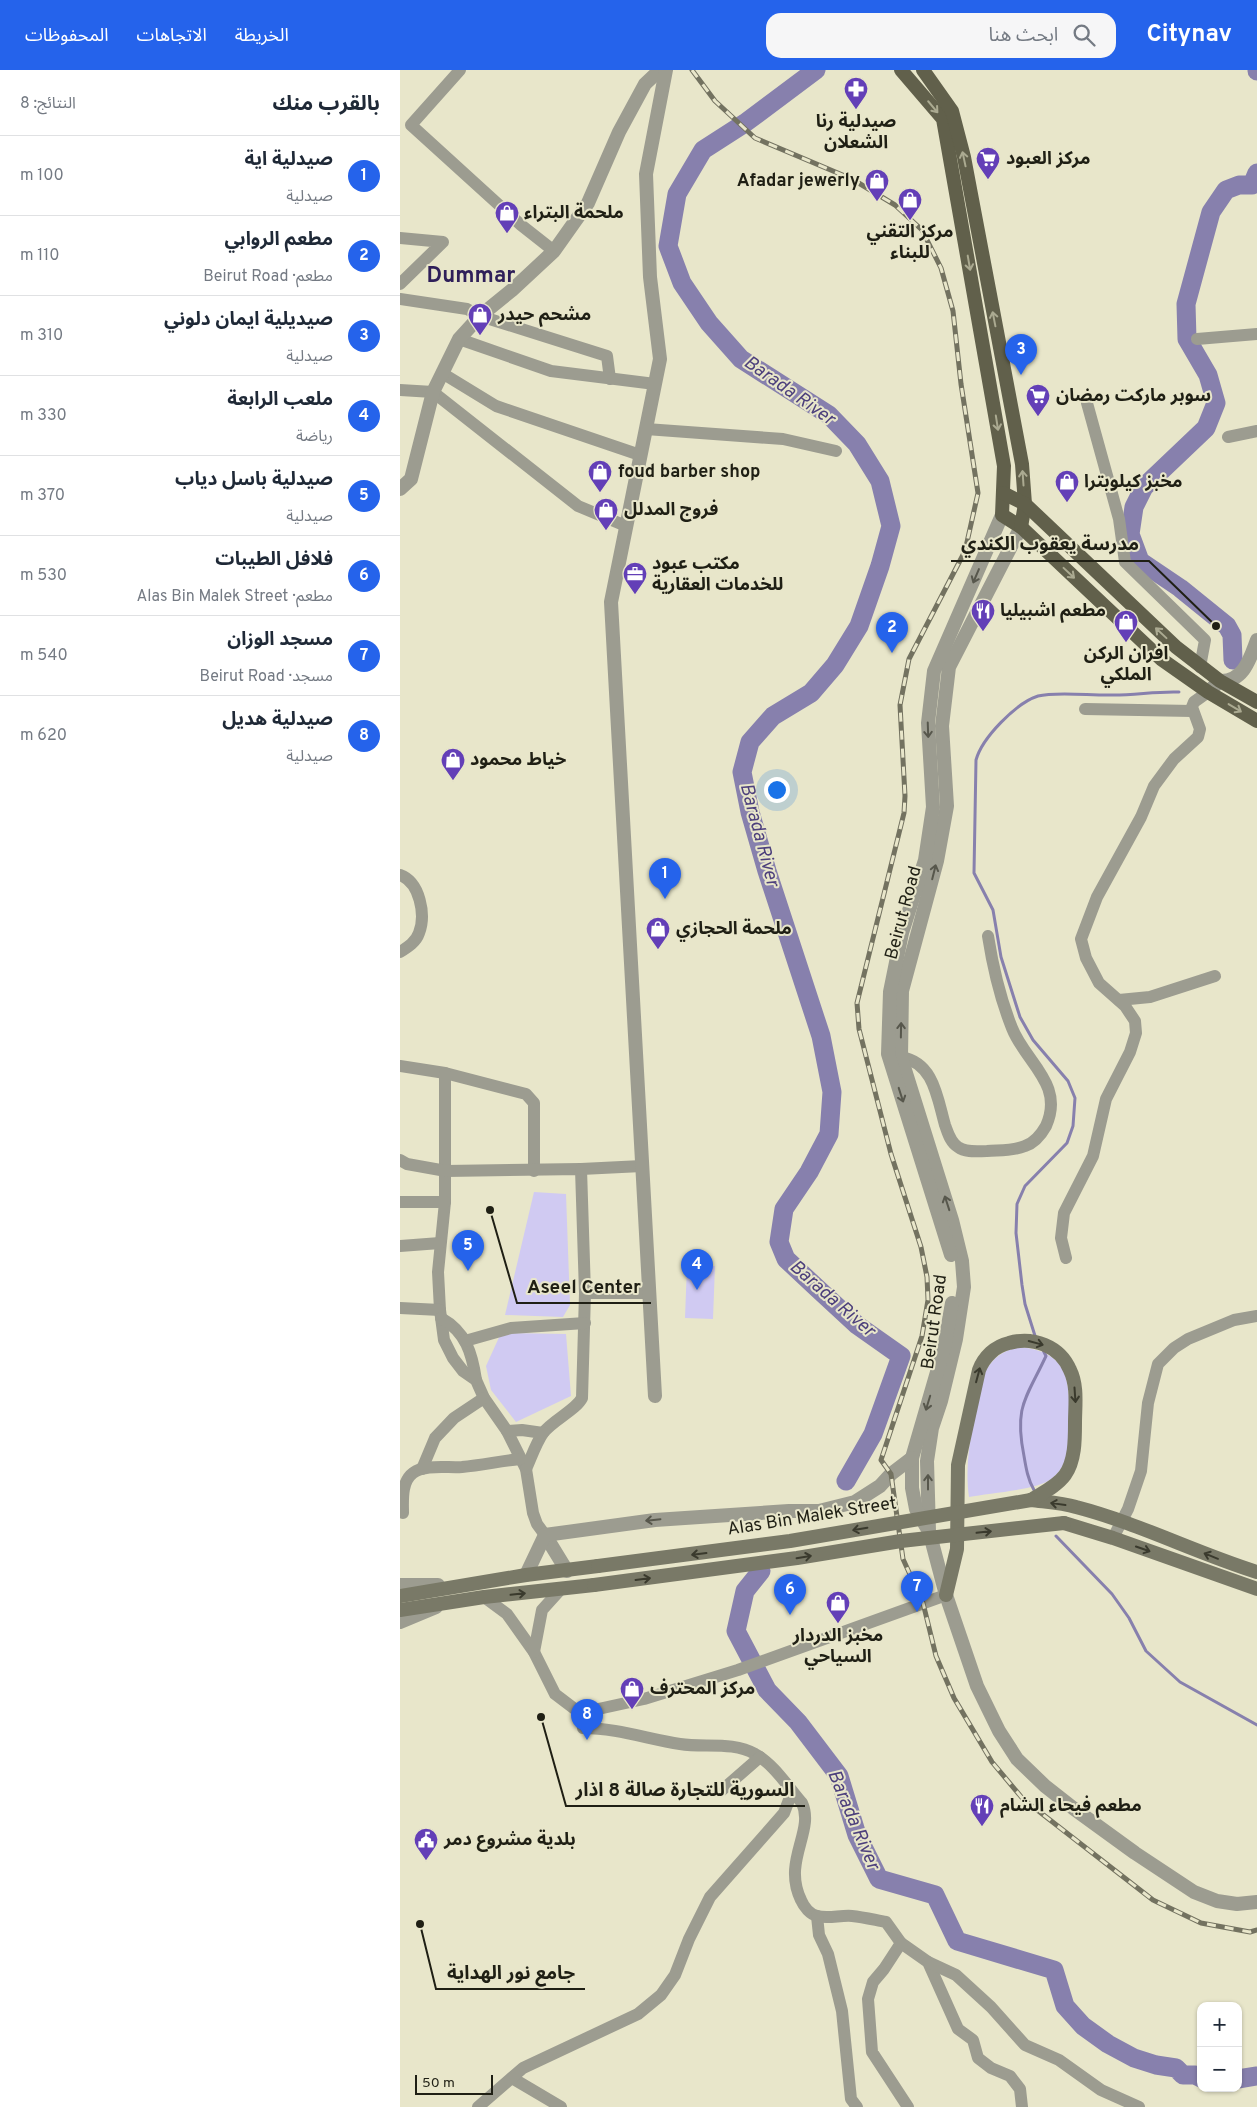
<!DOCTYPE html>
<html lang="ar">
<meta charset="utf-8">
<style>
body{margin:0;font-family:Overpass,"Noto Sans Arabic",sans-serif;background:#f6f6f7;color:#1f2937;direction:rtl}
.controls{position:absolute;right:15px;bottom:15px;display:grid;overflow:hidden;border-radius:10px;box-shadow:0 1px 4px #0004}
.controls button{width:45px;height:45px;display:grid;place-items:center;padding:0;border:0;border-bottom:1px solid #e0e1e3;background:#fff;color:#1f2937;font:25px sans-serif}
.scale{position:absolute;left:15px;bottom:12px;width:78px;box-sizing:border-box;padding-left:5px;border:2px solid #1f1f14;border-top:0;font-size:14px;line-height:18px;white-space:nowrap;color:#1f1f14;-webkit-text-stroke:4px #e8e6ca;paint-order:stroke}
.you{position:absolute;left:376px;top:719px;width:18px;height:18px;margin:-12px;border:4px solid #fff;border-radius:50%;background:#1a73e8;box-shadow:0 0 0 8px #1a73e833}
.badge{display:grid;place-items:center;width:32px;height:32px;border-radius:50%;background:#2563eb;color:#fff;font-size:16px;font-weight:700}
.pin{position:absolute;translate:-50% -41px;filter:drop-shadow(0 1px 2px #0008)}
.pin::after{content:'';position:absolute;top:26px;width:18px;height:15px;background:inherit;clip-path:polygon(0 0,100% 0,50% 100%)}
.list{margin:0;padding:0;list-style:none}
h2{display:flex;justify-content:space-between;align-items:center;height:65px;margin:0;padding:0 20px;font-size:21px}
h2 small{font-size:16px;font-weight:400;color:#747a83}
.list li{display:grid;grid-template-columns:32px 1fr auto;gap:15px;align-items:center;box-sizing:border-box;height:80px;padding:0 20px;border-top:1px solid #e0e1e3}
.list b{display:block;font-size:19px;white-space:nowrap}
.list p{margin:0;font-size:16px;white-space:nowrap;color:#747a83}
.list em{font-size:16px;font-style:normal;color:#747a83}
.icon{flex:none;width:28px;height:28px;fill:none;stroke:currentColor;stroke-width:2;stroke-linecap:round;stroke-linejoin:round}
.map{position:relative;flex:none;width:857px;height:2037px;overflow:hidden;direction:ltr}
header{display:flex;align-items:center;gap:30px;box-sizing:border-box;height:70px;padding:0 25px;background:#2563eb;color:#fff}
header strong{font-size:24px}
nav{display:flex;gap:28px;margin-inline-start:auto;font-size:18px}
.search{width:350px;height:45px;background:#f6f6f7;display:flex;align-items:center;gap:12px;box-sizing:border-box;padding:0 18px;border-radius:15px;color:#747a83;font-size:19px}
main{display:flex}
aside{flex:1;background:#fff}
.map>svg:first-child{display:block}
.green{fill:#d0caf2}
.lines{fill:none;stroke-linecap:round;stroke-linejoin:round}
.stream{stroke:#8780ad;stroke-width:3}
.river{stroke:#8780ad;stroke-width:19}
.minor{stroke:#9c9c90;stroke-width:12}
.tertiary{stroke:#9c9c90;stroke-width:14}
.secondary{stroke:#797967;stroke-width:14}
.primary{stroke:#61604b;stroke-width:14}
.rail-casing{stroke:#737260;stroke-width:5}
.rail{stroke:#e8e6ca;stroke-width:3;stroke-dasharray:9;stroke-linecap:butt}
.secondary-bridge{stroke:#797967;stroke-width:14}
.oneway{stroke:#abaa91}
.oneway2{stroke:#57574c}
.oneway3{stroke:#3a3a2d}
.labels{text-anchor:middle;dominant-baseline:central;stroke-width:4;stroke-linejoin:round;paint-order:stroke}
.poi-label{font-size:18px;font-weight:bold;fill:#1f1f14;stroke:#e8e6ca;text-anchor:start}
.street-label{font-size:18px;fill:#1f1f14;stroke:#e8e6ca}
.water-label{font-size:19px;font-style:italic;fill:#4d407c;stroke:#e8e6ca}
.district-label{font-size:22px;font-weight:bold;fill:#2f1f59;stroke:#e8e6ca}
.leader{fill:none;stroke:#1f1f14;stroke-width:2}
.callout-dot{fill:#1f1f14;stroke:#e8e6ca;stroke-width:2}
.callout-label{font-size:19px;text-anchor:middle;font-weight:bold;fill:#1f1f14;stroke:#e8e6ca;stroke-width:4;stroke-linejoin:round;paint-order:stroke}
</style>
<header>
<strong>Citynav</strong>
<div class="search"><svg class="icon" aria-label="search" viewBox="0 0 24 24"><circle cx="10" cy="10" r="6"/><path d="M15 15l6 6"/></svg>ابحث هنا</div>
<nav><a>الخريطة</a><a>الاتجاهات</a><a>المحفوظات</a></nav>
</header>
<main>
<div class="map">
<svg width="857" height="2037" viewBox="0 0 857 2037">
<rect width="100%" height="100%" fill="#e8e6ca"/>
<g class="green">
<path d="M134 1122 166 1124 170 1235 163 1247 105 1245Z"/>
<path d="M287 1195 315 1196 313 1249 285 1248Z"/>
<path d="M101 1263 166 1264 171 1326 116 1352 91 1320 86 1296Z"/>
<path d="M621 1277C637 1279 655 1284 663 1300 672 1315 671 1370 666 1387 664 1396 658 1404 651 1409 638 1420 589 1423 569 1427 563 1385 576 1342 585 1302 593 1287 605 1279 621 1277Z"/>
</g>
<g class="lines">
<g class="stream">
<path d="M636 1269 625 1234 622 1215 616 1163 617 1134 625 1116 667 1073 673 1056 675 1028 668 1011 633 970 620 947 601 887 593 840 574 803 576 690C582 668 616 633 638 626 657 621 693 626 714 625 736 625 758 621 779 622"/>
<path d="M634 1420C628 1410 626 1398 624 1386 614 1336 626 1329 646 1286L642 1278"/>
<path d="M656 1466 712 1524 729 1548 746 1581 780 1612 857 1655"/>
</g>
<g class="river">
<path d="M416 0 345 53 303 80 277 124 268 176 282 213 309 253 341 289 429 345 457 374 480 411 491 456 480 496 459 556 435 595 411 623 373 646 350 672 342 702 350 742 367 801 421 966 432 1022 429 1064 409 1102 384 1139 379 1172 386 1189 417 1218 457 1255 501 1286 473 1364 446 1411"/>
<path d="M857 0V1"/>
<path d="M833 590 832 565 827 556 780 518 740 491 730 464 734 437 744 417 806 358 816 333 808 305 787 269 786 234 811 142 826 120 839 115H852L857 103"/>
<path d="M361 1501 345 1521 336 1561 367 1620 398 1652 439 1706 457 1765 479 1809 535 1825 557 1871 654 1900 665 1936 683 1956 708 1974 734 1988 756 1995 776 1998 783 2005H795L801 2008"/>
<path d="M838 2009 857 2006"/>
</g>
<g class="minor">
<path d="M60 0 11 55 121 155 154 181"/>
<path d="M0 168 43 172 0 214"/>
<path d="M0 229 67 239 80 246 207 286 210 309"/>
<path d="M59 269 151 301 255 314"/>
<path d="M797 269 857 264"/>
<path d="M42 303 96 336 240 385"/>
<path d="M0 320 33 322 178 436 226 456"/>
<path d="M687 333 719 449 725 492 805 570 800 597"/>
<path d="M246 359 383 369 436 381"/>
<path d="M828 367 857 361"/>
<path d="M685 639 792 641"/>
<path d="M0 805C20 812 26 845 19 863 16 872 8 877 0 882"/>
<path d="M719 930 750 927 815 906"/>
<path d="M501 987C534 993 537 1027 545 1055 548 1063 550 1072 558 1077 566 1083 578 1081 587 1081 600 1080 613 1081 625 1076 634 1073 641 1065 646 1056 665 1014 625 992 612 958 600 928 593 898 588 866"/>
<path d="M0 996 45 1003 126 1024 134 1033V1101"/>
<path d="M45 1003V1132L38 1202 40 1240 44 1270 53 1288 63 1301 76 1310 84 1328 107 1361 126 1399 133 1443 137 1454 145 1465"/>
<path d="M0 1090 7 1094 46 1101 181 1099 185 1223 182 1328C176 1340 153 1350 143 1363 136 1373 131 1388 126 1399"/>
<path d="M181 1099 242 1096"/>
<path d="M0 1132H45"/>
<path d="M0 1176 40 1173"/>
<path d="M666 1188 661 1168 664 1143 693 1086 706 1029 730 982 736 963 735 951 725 936 699 913 686 888 681 869 697 827 741 747 754 716 774 689 798 667 800 659 792 637 794 632 808 622"/>
<path d="M185 1223H250"/>
<path d="M0 1238 40 1240"/>
<path d="M41 1248C66 1262 72 1283 76 1310"/>
<path d="M65 1271 111 1258 185 1253"/>
<path d="M107 1361 122 1360 143 1363"/>
<path d="M22 1399 35 1368 54 1348 84 1328"/>
<path d="M3 1443C3 1431 1 1412 13 1403 25 1394 47 1398 62 1397 82 1395 101 1391 120 1389"/>
<path d="M713 1468 728 1439 741 1401 748 1333 758 1294 774 1278 788 1269 834 1250 857 1246"/>
<path d="M84 1527 107 1544 134 1582 155 1624 180 1643 183 1658C216 1658 248 1669 280 1674 304 1678 333 1671 355 1684 374 1694 388 1717 402 1733 415 1761 382 1791 401 1830 404 1837 410 1844 417 1846 427 1849 441 1845 452 1846 463 1847 475 1850 486 1852L501 1873 484 1899 473 1912 468 1929 472 1982 508 2037"/>
<path d="M134 1582 142 1540 161 1519"/>
<path d="M180 1643 244 1629 338 1600 546 1525"/>
<path d="M321 1721 360 1687"/>
<path d="M417 1846 419 1865 428 1884 442 1941 451 2029 457 2037"/>
<path d="M501 1873 528 1892 558 1959 573 1970 578 1988 591 1998 610 2006 620 2019 622 2037"/>
<path d="M528 1892 556 1905 591 1937 625 1975 659 1990 701 2020 739 2037"/>
<path d="M112 2008 161 2037"/>
<path d="M78 2037 123 1998 238 1944 261 1925 275 1905 289 1869 310 1827 384 1743 392 1722"/>
</g>
<g class="tertiary">
<path d="M0 419 11 409 33 322 59 269 80 246 112 220 154 181 188 133 219 62 245 14 260 0"/>
<path d="M621 457 549 597 542 656 547 736 537 791 502 921 501 987 552 1150 562 1191 564 1217 556 1269 541 1331 532 1358 527 1391 529 1461 546 1525 577 1616 599 1661 617 1689 645 1716 673 1738 735 1783 794 1822 817 1831 837 1834 857 1832"/>
<path d="M808 622 820 611C844 612 850 588 857 570"/>
<path d="M551 1185 488 984 490 922 502 863 525 790 533 737 528 653 534 601 602 445"/>
<path d="M255 1326 211 532 260 289 250 207 246 104 266 0"/>
<path d="M527 1458 516 1439 512 1418V1388L544 1278 552 1233"/>
<path d="M145 1465 167 1501"/>
<path d="M126 1505 145 1465 255 1450 389 1441H419L455 1432 480 1416 491 1404 512 1388"/>
<path d="M0 1515H38"/>
<path d="M0 1552 36 1537"/>
</g>
<g class="secondary">
<path d="M631 1430C646 1432 662 1433 676 1437 738 1453 796 1483 857 1502"/>
<path d="M664 1453 713 1468 857 1519"/>
<path d="M546 1525 557 1479 558 1395 579 1300C584 1287 595 1276 609 1273 633 1266 660 1276 670 1300 678 1316 675 1336 675 1353 675 1370 675 1391 665 1405 657 1416 642 1423 631 1430"/>
<path d="M0 1526 126 1505 198 1496"/>
<path d="M0 1540 84 1527 194 1515"/>
</g>
<g class="primary">
<path d="M501 0 543 49 604 396 602 445 621 457 761 589 808 622 857 651"/>
<path d="M523 0 552 41 564 87 622 394 625 434 621 457"/>
<path d="M603 423 625 434 776 577 820 611 857 632"/>
</g>
<defs>
<path id="rail" d="M292 0 315 31 355 68 452 109 495 135 522 160 541 198 553 241 561 314 578 423 565 481 509 589 500 635 505 726 504 743 457 933 459 959 491 1084 521 1177 527 1207 528 1230 522 1266 481 1390 491 1404 503 1489 523 1533 536 1586 554 1628 592 1692 623 1729 753 1830 801 1853 850 1862 857 1860"/>
</defs>
<use href="#rail" class="rail-casing"/>
<use href="#rail" class="rail"/>
<g class="secondary-bridge">
<path d="M198 1496 390 1471 631 1430"/>
<path d="M194 1515 397 1488 501 1471 664 1453"/>
</g>
</g>
<defs><path id="oneway-shaft" d="M-6 0H5M1.5-3L5.5 0L1.5 3" fill="none" stroke-width="1.6" stroke-linecap="round" stroke-linejoin="round" transform="scale(1.25)"/></defs>
<g class="oneway">
<use href="#oneway-shaft" transform="translate(533 37) rotate(50)"/>
<use href="#oneway-shaft" transform="translate(564 89) rotate(-102)"/>
<use href="#oneway-shaft" transform="translate(569 193) rotate(80)"/>
<use href="#oneway-shaft" transform="translate(594 249) rotate(-101)"/>
<use href="#oneway-shaft" transform="translate(597 353) rotate(81)"/>
<use href="#oneway-shaft" transform="translate(623 408) rotate(-94)"/>
<use href="#oneway-shaft" transform="translate(669 503) rotate(43)"/>
<use href="#oneway-shaft" transform="translate(761 563) rotate(-137)"/>
<use href="#oneway-shaft" transform="translate(835 638) rotate(31)"/>
</g>
<g class="oneway2">
<use href="#oneway-shaft" transform="translate(576 506) rotate(113)"/>
<use href="#oneway-shaft" transform="translate(528 660) rotate(88)"/>
<use href="#oneway-shaft" transform="translate(534 802) rotate(-76)"/>
<use href="#oneway-shaft" transform="translate(501 960) rotate(-89)"/>
<use href="#oneway-shaft" transform="translate(501 1025) rotate(72)"/>
<use href="#oneway-shaft" transform="translate(547 1133) rotate(-108)"/>
<use href="#oneway-shaft" transform="translate(528 1333) rotate(107)"/>
<use href="#oneway-shaft" transform="translate(528 1412) rotate(-90)"/>
<use href="#oneway-shaft" transform="translate(253 1450) rotate(174)"/>
</g>
<g class="oneway3">
<use href="#oneway-shaft" transform="translate(636 1273) rotate(15)"/>
<use href="#oneway-shaft" transform="translate(578 1305) rotate(-75)"/>
<use href="#oneway-shaft" transform="translate(675 1325) rotate(86)"/>
<use href="#oneway-shaft" transform="translate(658 1434) rotate(-172)"/>
<use href="#oneway-shaft" transform="translate(460 1459) rotate(170)"/>
<use href="#oneway-shaft" transform="translate(584 1462) rotate(-6)"/>
<use href="#oneway-shaft" transform="translate(743 1479) rotate(19)"/>
<use href="#oneway-shaft" transform="translate(299 1484) rotate(173)"/>
<use href="#oneway-shaft" transform="translate(811 1486) rotate(-158)"/>
<use href="#oneway-shaft" transform="translate(404 1487) rotate(-9)"/>
<use href="#oneway-shaft" transform="translate(243 1509) rotate(-7)"/>
<use href="#oneway-shaft" transform="translate(118 1524) rotate(-6)"/>
</g>
<defs>
<symbol id="pharmacy-pin" viewBox="-11 -11 22 30"><path d="M0 17L-7.5 6A9.5 9.5 0 1 1 7.5 6Z" fill="#633fb7" stroke="#e8e6ca"/><path d="M-2-6h4v4h4v4h-4v4h-4v-4h-4v-4h4Z" fill="#fff"/></symbol>
<symbol id="supermarket-pin" viewBox="-11 -11 22 30"><path d="M0 17L-7.5 6A9.5 9.5 0 1 1 7.5 6Z" fill="#633fb7" stroke="#e8e6ca"/><path d="M-6-5.5h2.5l.6 2H6L4.5 2H-2.5L-4.4-4H-6ZM-1.5 3.2a1.3 1.3 0 1 0 .1 0ZM3 3.2a1.3 1.3 0 1 0 .1 0Z" fill="#fff"/></symbol>
<symbol id="shop-pin" viewBox="-11 -11 22 30"><path d="M0 17L-7.5 6A9.5 9.5 0 1 1 7.5 6Z" fill="#633fb7" stroke="#e8e6ca"/><path d="M-5-2.5h2.3a2.7 3.5 0 0 1 5.4 0H5L5.5 6h-11ZM-1.5-2.5h3a1.5 2.3 0 0 0-3 0Z" fill="#fff"/></symbol>
<symbol id="office-pin" viewBox="-11 -11 22 30"><path d="M0 17L-7.5 6A9.5 9.5 0 1 1 7.5 6Z" fill="#633fb7" stroke="#e8e6ca"/><path d="M-6-3h4V-5.5h4V-3h4V5H-6ZM-1-4.5V-3h2v-1.5ZM-6 0V1H6V0Z" fill="#fff"/></symbol>
<symbol id="restaurant-pin" viewBox="-11 -11 22 30"><path d="M0 17L-7.5 6A9.5 9.5 0 1 1 7.5 6Z" fill="#633fb7" stroke="#e8e6ca"/><path d="M-5-6h1v4h1v-4h1v4h1v-4h1v5L-1.5 .5V6h-2V.5L-5-1ZM5-6V6H3V1.5H1.5Q1.5-4 5-6Z" fill="#fff"/></symbol>
<symbol id="civic-pin" viewBox="-11 -11 22 30"><path d="M0 17L-7.5 6A9.5 9.5 0 1 1 7.5 6Z" fill="#633fb7" stroke="#e8e6ca"/><path d="M-.6-6.5H3V-4.5H.6V-3L4-1V1h2V6H-6V1h2V-1L-.6-3ZM-1.2 2.5V6h2.4V2.5Z" fill="#fff"/></symbol>
</defs>
<g fill-rule="evenodd">
<use href="#pharmacy-pin" x="442" y="5" width="28" height="38"/>
<use href="#supermarket-pin" x="574" y="75" width="28" height="38"/>
<use href="#shop-pin" x="463" y="97" width="28" height="38"/>
<use href="#shop-pin" x="496" y="116" width="28" height="38"/>
<use href="#shop-pin" x="93" y="129" width="28" height="38"/>
<use href="#shop-pin" x="66" y="231" width="28" height="38"/>
<use href="#supermarket-pin" x="624" y="312" width="28" height="38"/>
<use href="#shop-pin" x="186" y="388" width="28" height="38"/>
<use href="#shop-pin" x="653" y="398" width="28" height="38"/>
<use href="#shop-pin" x="192" y="426" width="28" height="38"/>
<use href="#office-pin" x="221" y="490" width="28" height="38"/>
<use href="#restaurant-pin" x="569" y="527" width="28" height="38"/>
<use href="#shop-pin" x="712" y="538" width="28" height="38"/>
<use href="#shop-pin" x="39" y="676" width="28" height="38"/>
<use href="#shop-pin" x="244" y="845" width="28" height="38"/>
<use href="#shop-pin" x="424" y="1519" width="28" height="38"/>
<use href="#shop-pin" x="218" y="1605" width="28" height="38"/>
<use href="#restaurant-pin" x="568" y="1722" width="28" height="38"/>
<use href="#civic-pin" x="12" y="1756" width="28" height="38"/>
</g>
<g class="labels">
<g class="poi-label">
<text x="456" y="52" text-anchor="middle">صيدلية رنا<tspan x="456" dy="21">الشعلان</tspan></text>
<text x="606" y="89">مركز العبود</text>
<text x="460" y="111" text-anchor="end">Afadar jewerly</text>
<text x="124" y="143">ملحمة البتراء</text>
<text x="510" y="162" text-anchor="middle">مركز التقني<tspan x="510" dy="21">للبناء</tspan></text>
<text x="98" y="245">مشحم حيدر</text>
<text x="656" y="326">سوبر ماركت رمضان</text>
<text x="218" y="402">foud barber shop</text>
<text x="684" y="412">مخبز كيلوبترا</text>
<text x="224" y="440">فروج المدلل</text>
<text x="252" y="494">مكتب عبود<tspan x="252" dy="21">للخدمات العقارية</tspan></text>
<text x="600" y="541">مطعم اشبيليا</text>
<text x="726" y="584" text-anchor="middle">افران الركن<tspan x="726" dy="21">الملكي</tspan></text>
<text x="70" y="690">خياط محمود</text>
<text x="276" y="859">ملحمة الحجازي</text>
<text x="438" y="1566" text-anchor="middle">مخبز الدردار<tspan x="438" dy="21">السياحي</tspan></text>
<text x="250" y="1619">مركز المحترف</text>
<text x="600" y="1736">مطعم فيحاء الشام</text>
<text x="44" y="1770">بلدية مشروع دمر</text>
</g>
<g class="street-label">
<text transform="translate(504 843) rotate(-75)">Beirut Road</text>
<text transform="translate(535 1252) rotate(-82)">Beirut Road</text>
<text transform="translate(412 1447) rotate(-9)">Alas Bin Malek Street</text>
</g>
<g class="water-label">
<text transform="translate(389 321) rotate(35)">Barada River</text>
<text transform="translate(359 765) rotate(75)">Barada River</text>
<text transform="translate(432 1229) rotate(41)">Barada River</text>
<text transform="translate(453 1750) rotate(67)">Barada River</text>
</g>
<g class="district-label">
<text x="71" y="206">Dummar</text>
</g>
</g>
<path class="leader" d="M816 556L749 491H551M90 1140L117 1233H251M141 1647L166 1736H405M20 1854L36 1919H185"/>
<g class="callout-dot">
<circle cx="816" cy="556" r="5"/>
<circle cx="90" cy="1140" r="5"/>
<circle cx="141" cy="1647" r="5"/>
<circle cx="20" cy="1854" r="5"/>
</g>
<g class="callout-label">
<text x="650" y="480">مدرسة يعقوب الكندي</text>
<text x="184" y="1223">Aseel Center</text>
<text x="285" y="1726">السورية للتجارة صالة 8 اذار</text>
<text x="111" y="1909">جامع نور الهداية</text>
</g>
</svg>
<div class="controls">
<button>+</button>
<button>−</button>
</div>
<div class="scale">50 m</div>
<div class="you"></div>
<div class="pin badge" style="left:265px;top:829px">1</div>
<div class="pin badge" style="left:492px;top:583px">2</div>
<div class="pin badge" style="left:621px;top:305px">3</div>
<div class="pin badge" style="left:297px;top:1220px">4</div>
<div class="pin badge" style="left:68px;top:1201px">5</div>
<div class="pin badge" style="left:390px;top:1545px">6</div>
<div class="pin badge" style="left:517px;top:1542px">7</div>
<div class="pin badge" style="left:187px;top:1670px">8</div>
</div>
<aside>
<h2>بالقرب منك<small>النتائج: 8</small></h2>
<ul class="list">
<li><span class="badge">1</span><div><b>صيدلية اية</b><p>صيدلية</p></div><em>100 m</em></li>
<li><span class="badge">2</span><div><b>مطعم الروابي</b><p>مطعم · Beirut Road</p></div><em>110 m</em></li>
<li><span class="badge">3</span><div><b>صيديلية ايمان دلوني</b><p>صيدلية</p></div><em>310 m</em></li>
<li><span class="badge">4</span><div><b>ملعب الرابعة</b><p>رياضة</p></div><em>330 m</em></li>
<li><span class="badge">5</span><div><b>صيدلية باسل دياب</b><p>صيدلية</p></div><em>370 m</em></li>
<li><span class="badge">6</span><div><b>فلافل الطيبات</b><p>مطعم · Alas Bin Malek Street</p></div><em>530 m</em></li>
<li><span class="badge">7</span><div><b>مسجد الوزان</b><p>مسجد · Beirut Road</p></div><em>540 m</em></li>
<li><span class="badge">8</span><div><b>صيدلية هديل</b><p>صيدلية</p></div><em>620 m</em></li>
</ul>
</aside>
</main>
